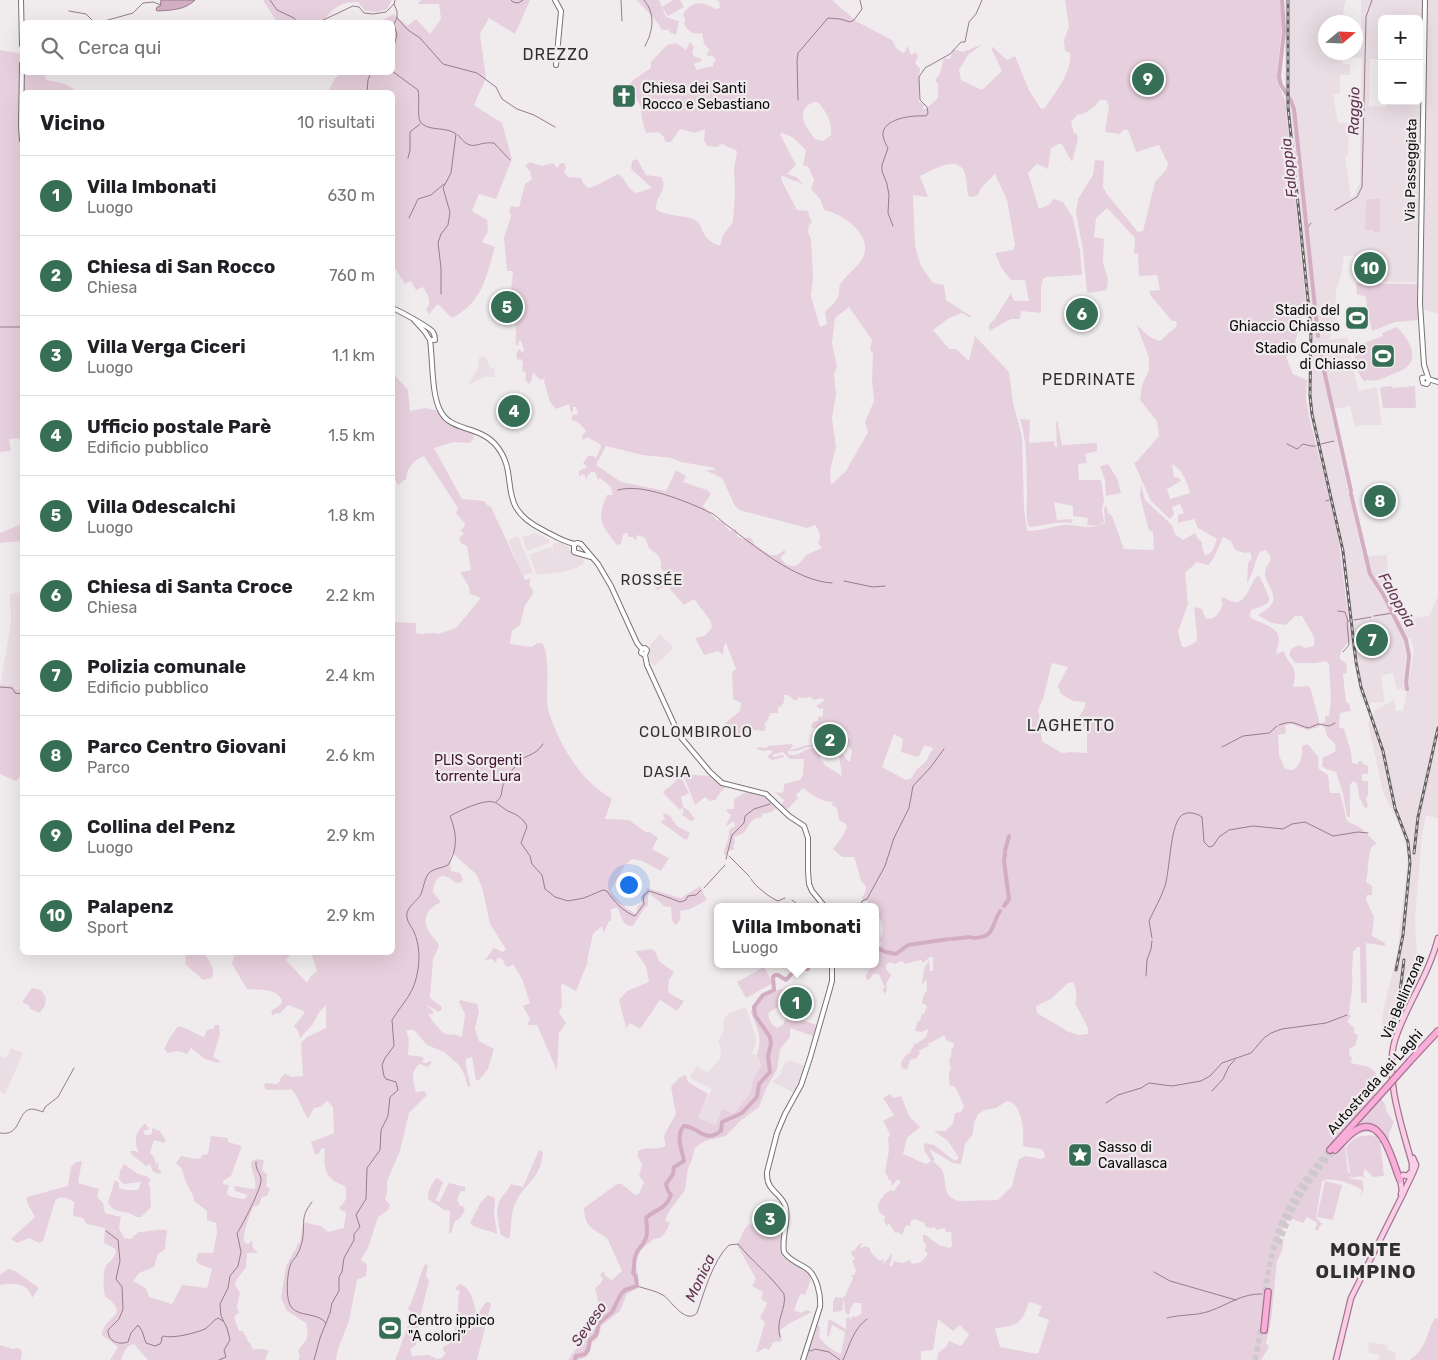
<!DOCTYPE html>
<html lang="it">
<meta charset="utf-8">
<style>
body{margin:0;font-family:Rubik,sans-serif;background:#f2f2f2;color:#202124}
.controls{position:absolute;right:15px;top:15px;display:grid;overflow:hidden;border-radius:8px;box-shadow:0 5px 20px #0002}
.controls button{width:45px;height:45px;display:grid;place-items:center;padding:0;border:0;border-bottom:1px solid #e0e0e0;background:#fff;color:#202124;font:25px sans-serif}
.compass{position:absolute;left:1318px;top:15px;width:45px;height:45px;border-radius:50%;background:#fff;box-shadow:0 5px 20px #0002;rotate:71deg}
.you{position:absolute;left:628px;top:884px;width:18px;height:18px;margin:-12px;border:4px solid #fff;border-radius:50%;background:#1a73e8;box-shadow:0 0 0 8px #1a73e833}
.badge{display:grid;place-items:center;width:32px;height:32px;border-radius:50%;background:#366e56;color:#fff;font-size:16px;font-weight:700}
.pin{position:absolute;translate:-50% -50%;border:2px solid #fff;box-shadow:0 1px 5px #0006}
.popup{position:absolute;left:714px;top:903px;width:165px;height:65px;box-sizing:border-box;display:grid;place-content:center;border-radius:8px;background:#fff;filter:drop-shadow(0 1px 4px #0005);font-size:16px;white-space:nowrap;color:#757577}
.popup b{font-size:19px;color:#202124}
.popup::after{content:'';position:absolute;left:50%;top:100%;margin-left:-10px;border:10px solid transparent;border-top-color:#fff}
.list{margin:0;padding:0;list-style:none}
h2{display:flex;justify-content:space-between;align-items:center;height:65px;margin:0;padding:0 20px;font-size:21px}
h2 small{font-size:16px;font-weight:400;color:#757577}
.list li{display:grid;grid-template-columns:32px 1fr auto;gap:15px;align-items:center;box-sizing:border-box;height:80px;padding:0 20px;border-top:1px solid #e0e0e0}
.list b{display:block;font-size:19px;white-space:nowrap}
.list p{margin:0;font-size:16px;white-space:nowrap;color:#757577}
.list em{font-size:16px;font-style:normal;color:#757577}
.icon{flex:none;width:28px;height:28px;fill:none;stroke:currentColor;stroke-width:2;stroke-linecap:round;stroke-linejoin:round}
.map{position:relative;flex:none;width:1438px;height:1360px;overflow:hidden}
.search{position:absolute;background:#fff;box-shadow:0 5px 20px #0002;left:20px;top:20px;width:375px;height:55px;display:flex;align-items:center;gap:12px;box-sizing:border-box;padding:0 18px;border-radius:8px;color:#757577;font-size:19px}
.panel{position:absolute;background:#fff;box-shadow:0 5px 20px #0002;left:20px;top:90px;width:375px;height:865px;border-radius:8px}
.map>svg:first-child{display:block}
.built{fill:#eadee4;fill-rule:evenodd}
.green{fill:#e7d0dd;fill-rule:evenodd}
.water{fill:#d3adc2;stroke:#987c8b}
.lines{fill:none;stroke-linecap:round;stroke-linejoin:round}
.stream{stroke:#987c8b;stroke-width:1}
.river{stroke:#d3adc2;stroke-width:4}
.highway-tunnel{stroke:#cecacc;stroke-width:5.5;stroke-dasharray:5.5 3;stroke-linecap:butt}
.secondary-casing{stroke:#777375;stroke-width:6}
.primary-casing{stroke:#a67491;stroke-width:7}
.highway-casing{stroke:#a67491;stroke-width:8}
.secondary{stroke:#fff;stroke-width:4}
.primary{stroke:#fbcee8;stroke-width:4.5}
.highway{stroke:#f9add9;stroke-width:5.5}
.rail-casing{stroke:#656264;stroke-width:3}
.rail{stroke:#f0ecee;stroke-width:1;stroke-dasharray:4;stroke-linecap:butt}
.highway-bridge-casing{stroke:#a67491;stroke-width:8;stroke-linecap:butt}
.highway-bridge{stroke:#f9add9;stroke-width:5.5}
.labels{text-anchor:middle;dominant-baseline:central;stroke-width:4.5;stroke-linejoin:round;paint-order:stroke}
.poi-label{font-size:14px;fill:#0d0b0c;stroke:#f0ecee;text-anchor:start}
.street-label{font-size:14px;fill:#0d0b0c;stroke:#f0ecee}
.park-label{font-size:14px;fill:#441534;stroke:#f0ecee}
.water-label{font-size:15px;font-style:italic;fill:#653352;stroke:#f0ecee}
.neighbourhood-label{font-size:15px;letter-spacing:1px;fill:#322f31;stroke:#f0ecee}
.quarter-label{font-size:16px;letter-spacing:1px;fill:#322f31;stroke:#f0ecee}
.district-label{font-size:19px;font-weight:bold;letter-spacing:1px;fill:#322f31;stroke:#f0ecee}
</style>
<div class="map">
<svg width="1438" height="1360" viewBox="0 0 1438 1360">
<rect width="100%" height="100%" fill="#f0ecee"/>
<g class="built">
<path d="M1285 0H1346L1343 12 1344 22H1326V52H1356V50H1361V0H1438V314L1422 309V274L1425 270 1422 267 1419 282H1363L1364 256H1344L1342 271 1336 291 1335 318 1330 340 1347 337 1358 391 1375 387 1377 389 1382 425H1360L1355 427 1350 406 1330 410 1363 556 1387 555 1388 589H1378L1394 621 1429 616 1438 596V818L1426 816 1422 835 1415 917 1417 958 1409 975 1394 1040 1389 1038 1385 1033 1382 1024 1383 1012 1397 954 1408 856 1403 833 1383 792 1368 723 1375 710 1394 700 1396 711H1403L1414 651 1410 637 1404 643 1406 657 1403 686 1405 690 1403 691 1401 688 1397 690 1393 673 1383 675 1381 676 1385 702 1369 703 1363 701 1360 695 1351 640 1340 542 1329 491 1310 416 1308 403 1309 331 1285 100ZM1382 19H1419V101H1386V107L1369 106 1370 59H1382ZM1342 58H1362L1361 124 1338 123 1333 95 1340 93V75H1350V64H1343ZM1349 129H1360V182L1355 194 1351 198 1345 156 1348 155ZM1380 199 1374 230H1366L1367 200Z"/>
<path d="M485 356 491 369 495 367 494 377H484L467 386 478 368 479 358Z"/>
<path d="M535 533 550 540 549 543 527 551 522 536 526 535 529 537 531 534Z"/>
<path d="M518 536 533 572 523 576 508 540Z"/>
<path d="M564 542 573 553 580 555 584 561 583 564 576 568 561 572 537 575 529 555 551 547 557 562 552 547 555 543Z"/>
<path d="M22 592V688L0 686 11 624 10 594Z"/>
<path d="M660 634 674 648 654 666 649 660V648L652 642Z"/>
<path d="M746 1007 756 1038V1042L752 1054 757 1055 761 1066 753 1079 750 1093 734 1114 720 1116 715 1125 708 1123 697 1118 712 1089 690 1078V1076L697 1066 707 1073 720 1059 721 1050 720 1045 718 1043 723 1032 724 1018 729 1013Z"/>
<path d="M11 1048 23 1053 5 1094 0 1092V1056L6 1058Z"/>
<path d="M792 1061 805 1066 795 1093 772 1082 780 1075 784 1064 786 1062Z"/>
<path d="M1369 1342 1388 1345 1387 1349 1396 1353 1395 1360H1379V1355L1368 1353Z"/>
</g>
<g class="green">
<path d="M263 0H392L387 9 377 12 365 11 358 2C341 1 331 9 323 22H277Z"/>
<path d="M421 0H530L515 34 489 18 480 34 486 78 474 105 502 123 512 159 496 199 479 194 472 211 487 220 488 231 482 242 495 247C486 277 483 302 452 318L438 304 429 314 426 309C433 302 427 294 423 287L416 290 411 281 405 284 393 265 392 92H328L335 78 342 73 392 72V22H378L394 14 407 26 416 19 430 34 441 19 439 4H418Z"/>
<path d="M637 0H659L662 7 673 0H680L684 7 668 16 662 8 666 17 679 21 676 35 669 32 670 28 668 30H662C656 18 646 11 637 0Z"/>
<path d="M716 0H832L856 21 892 40 896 48 903 53 906 51 907 45 911 55 916 52 918 57 915 63 920 69C918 80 920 90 919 102L924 104 923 109H926L938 98V84L935 80 940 74 944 58 950 59 953 49 963 52 983 44 968 55 959 70 961 80 982 90 1002 71 991 48 993 47 1007 60 1015 56 1029 90 1041 109 1045 108C1055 92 1072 73 1070 53L1065 51 1064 40 1069 27 1065 0H1280L1282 24 1277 75 1279 86 1285 100 1306 303 1295 343 1301 347 1286 357 1293 374 1307 380 1306 399 1309 417 1328 490 1339 543 1351 640C1346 645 1339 651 1340 659L1346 663 1347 673 1343 674 1346 702 1349 704 1351 711 1340 713 1339 727 1344 729 1351 752 1352 763 1358 764 1359 761H1362L1363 764 1368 766V774H1362V781H1368V795L1366 798 1368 807 1365 808 1359 797 1357 783 1353 781 1350 785V817H1347L1343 794 1336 772 1326 769 1322 766 1323 757H1325L1336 751 1335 744 1327 736 1325 728 1321 723 1325 722V716H1329L1331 699 1329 664 1326 661 1316 663H1295L1289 655 1291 649 1299 645 1305 648 1314 646V637L1302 616H1295L1286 625 1272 623 1259 616 1258 615C1262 612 1265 611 1268 608 1281 597 1267 587 1265 575 1264 568 1270 564 1271 557L1266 550 1260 552C1254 562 1254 573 1247 583L1248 563 1252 558 1250 552 1245 553 1235 550 1231 541 1223 537C1219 545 1215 559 1208 565L1197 562 1185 573 1188 604 1178 632 1182 647H1186L1196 642 1197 636 1194 607 1202 609 1205 618C1216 621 1220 612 1223 603L1221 601 1223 597C1248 614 1247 583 1259 575L1269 597V602L1263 606 1251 610 1250 617C1258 623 1278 626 1279 638 1279 643 1277 649 1276 654L1284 651C1289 669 1299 662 1293 687L1309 686 1311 690 1320 725 1319 727 1307 730 1291 724 1285 725 1286 733 1278 735 1279 755 1285 769 1293 770C1302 763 1302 757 1302 746L1308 744 1319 758 1318 763 1319 769 1328 775 1330 793H1340L1347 821 1361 828 1377 844 1372 846C1367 858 1369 870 1366 882L1372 886V895H1367L1366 900 1374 917 1372 936 1385 943V946L1366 943 1367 1002 1361 1003 1360 947H1357L1353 952 1352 975C1354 981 1350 1004 1349 1013H1348L1351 1016 1347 1021 1354 1028V1033L1358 1035 1355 1046 1350 1048 1349 1055 1352 1058 1351 1063C1359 1065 1370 1065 1375 1072 1377 1076 1377 1080 1381 1083L1380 1086 1374 1087 1373 1092C1379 1097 1387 1102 1386 1111L1394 1122 1389 1133V1147C1385 1143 1379 1135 1374 1133 1362 1129 1351 1138 1345 1146L1348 1173H1350L1346 1147C1356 1135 1356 1137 1372 1135L1378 1138V1141H1380L1384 1176 1373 1177 1365 1169 1363 1174 1365 1178 1361 1176 1351 1178V1176H1349L1351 1179 1362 1180 1364 1189 1360 1198 1362 1190C1353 1184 1331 1176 1322 1181L1316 1218 1322 1224 1319 1227V1230H1315L1317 1223 1307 1217 1303 1223 1289 1218 1283 1228 1279 1241 1283 1242 1282 1251 1277 1261 1271 1321 1266 1343 1269 1347 1261 1360H937L938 1353 946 1347 949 1341 961 1346 969 1335 960 1325 953 1331 938 1319 933 1350 921 1351V1359L919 1360H805L815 1326 818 1325 820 1327 819 1337C823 1343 835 1353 841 1354L845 1332 832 1325 829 1337 827 1335 828 1321 829 1319 846 1329V1319L849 1317 851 1320 852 1316 856 1317 862 1313 861 1303H854L850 1310V1313L848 1315 845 1312 844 1298 842 1311 833 1312V1302L835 1297 842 1298 845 1296 853 1278 851 1275H854L856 1270 852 1261 855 1258 852 1256 851 1251 855 1250 859 1244 863 1243 860 1246 861 1248 866 1246 870 1248V1251L879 1261 885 1259 883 1262 884 1264 891 1254H892L891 1262 889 1264 892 1267 894 1261 902 1263 910 1260 912 1264 921 1262 928 1254 925 1251 926 1244 923 1241V1235H926L939 1245 950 1248 952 1246 951 1232H946L945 1228 937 1230 934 1227 931 1228 925 1227V1223L915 1219 911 1221 910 1226 906 1225 902 1235 898 1232 895 1233 889 1223 887 1226 884 1221 885 1216C871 1210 881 1195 891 1190L894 1191 901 1181 897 1180 892 1186 891 1180H889L885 1172 889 1150 888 1139 890 1134 883 1121 894 1115 883 1098 890 1094 893 1098 901 1096 909 1116 920 1127 907 1138 903 1154 926 1164 931 1161 924 1150V1143L934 1145 955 1161 959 1158 948 1141 934 1131H945L953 1124 955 1113 961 1112 964 1106 955 1087 950 1085C949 1080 948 1072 951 1068L949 1061 952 1052 951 1050 954 1046 953 1043 946 1040 945 1036H943L928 1044 929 1046 918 1051 920 1053 917 1058 910 1060 907 1070 902 1068 901 1062 905 1056 911 1052V1049L913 1048 914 1043 916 1044 926 1037 928 1029 922 1032 915 1031 917 1022 920 1021 922 1013 924 1014 927 1006 922 1003 923 997 927 990 926 979 923 984 922 983 924 969 929 960 930 971H933V957H930L923 963 921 960 905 964 902 961 895 964 890 962 886 965V969L891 975 886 984 887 991 885 994 882 989 885 988 879 974H873L870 979 866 980V975L868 972 867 970H870L872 964H875V949H879L882 943 879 940C885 933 883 926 880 918L875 919V907H869L868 901 863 900 862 897 865 893 866 886 861 881 855 859 854 857H842L833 849 842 837 847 827 846 824 839 820 837 808 832 805 833 802C824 803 810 794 803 788L796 795 798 798 788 809 781 805 784 800 775 792 782 793 784 790V784L800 780 803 775 804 759H790L783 752 772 755 774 757 783 755 784 757 772 760 767 757 772 752 771 750 764 751 756 749 759 747 766 748 768 746 792 744 793 746 790 749 791 750 807 745H817V747H808L797 751H788V754C798 757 800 752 808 749 808 748 816 748 816 748L820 744 823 749 820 758 825 765 842 776 839 756 843 754 847 760 850 762 852 750 847 745 845 739 851 738C846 729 844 726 833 725L829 732 833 736V738L827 735 828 728 825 727 824 732 821 731 820 728H812L811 726 814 721H818V717L823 716V708L820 709 816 706 825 700 821 698 814 700 811 697 802 698 797 696 799 698 795 701 788 695H784C785 702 784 704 778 708V713H771L767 721 764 724 766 727 764 731 753 730 740 739 732 733 729 738 712 739V734L740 711 741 703 733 699 732 672 736 669 726 643 724 646 723 655 718 651 704 655 695 638 705 636 712 627 710 620 694 599 684 605 667 586 657 590 653 583 668 582 670 578 665 571H663L660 566 662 564 658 555 649 548 645 538 637 535 636 541 633 537H628V533H625L623 535 621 544 617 545C601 525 596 520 607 495H613L611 487 600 478 598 480 595 472H591L587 476V480L584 474 579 476V471L587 467 583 463 588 456H593L596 458 601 447 600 444 587 437 583 440 582 436 586 431 578 422 572 420V415L578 414 576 407H573V411L571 413 569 404 556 409 550 402 544 381 545 378 540 380 533 372 532 379 529 384 525 379 526 376 525 371 522 372 523 363 521 359 517 360 516 354 519 349 522 352 524 351 521 341H518L519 345H516C515 338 517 332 515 325L518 319V313L512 312 509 310 513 271H507L504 238 511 216 509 211 511 206 519 207 525 184 532 179 530 171 525 166 530 162 542 166 553 163 557 168 561 163H564L566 168 564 172 568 177 581 178 583 183 588 188 595 186 618 174C626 178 627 189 636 193L652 188 631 169 632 161 637 159 646 175 661 177C669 189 655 197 656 209 663 216 683 215 693 219 705 224 699 239 720 246L723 235 733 222 735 192 734 169 737 151 722 144 717 147 707 146 704 140 705 129 695 133 680 129 671 142H666L663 136 658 132 646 133 642 119 641 108 634 92 631 95 628 88 633 80 651 68V62L667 45 676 43 686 50 690 42 694 47 692 54 695 57 701 58V61L694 64 697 70 713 66V63L716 60 712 55 708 57 707 53 710 50 704 44 702 33C693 35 689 32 684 24L685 19 683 14C693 0 701 1 716 9L720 8 719 1ZM1100 100H1106L1109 106 1105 132 1120 134 1123 130H1128L1136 152 1159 145 1168 164 1166 170 1155 182 1143 231 1138 232 1107 194 1103 187 1104 161 1095 160 1093 175 1078 199 1076 213 1083 250 1087 293 1107 290 1108 279 1103 263 1104 239 1094 237 1096 218 1107 208 1135 238 1134 254 1138 253V256L1139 276 1157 275 1160 290 1149 291 1151 296 1172 321H1176L1177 326 1160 341C1150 339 1143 331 1136 324L1149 357V370L1142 385 1140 400 1157 421 1159 436 1137 461 1134 463 1151 501 1170 519 1174 514 1172 507 1180 504 1184 513 1178 515V523L1194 519 1198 528 1217 539C1214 546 1213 555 1205 555L1202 547V542L1198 539 1195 533 1183 540 1175 534 1172 525 1145 500 1141 485 1140 496 1149 531H1153L1154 550 1124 549 1112 516 1108 513 1106 505 1104 509 1105 523C1092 531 1078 524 1063 525 1050 527 1040 531 1027 531L1024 508 1022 437 1013 403 1009 372 975 336 969 361 956 349H949L933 330 949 318 962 313 971 318V316L946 300 944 285 933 283 921 266 915 246 913 195 928 197 920 176C931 171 955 155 964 171 967 178 967 189 968 196L972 197 978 195 981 188 995 174 1007 200 1015 245 1013 250 995 253 1002 269 1011 280H1025L1029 301H1014L1011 293 994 320 989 325V331L1011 319H1020L1021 311 1041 313V287L1043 279 1046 277 1082 275 1080 251 1073 218 1063 202 1053 199 1050 204 1039 209 1028 173 1037 164 1048 169 1051 148 1061 143 1072 162 1078 139 1077 134 1074 133 1071 122 1077 115C1086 114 1095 107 1100 100ZM814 102 819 103C827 114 832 121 831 135L823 141 815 139C805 127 794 110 814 102ZM782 133 792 137 806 150 803 166H808L814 180 811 189 820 199 824 210C841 213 872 234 864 255 859 267 848 273 841 283 838 287 840 293 838 297 835 303 829 307 825 312L827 324 820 327 811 296 813 277 811 239 808 232 809 225 812 222 809 215 808 211 797 210 782 181 781 175 794 181H797L804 186 797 177 787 174 796 165 780 134ZM849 307 872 340 870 350 873 353 872 380 874 401 865 422 868 432 846 471 831 485 830 471 836 447 832 418 836 394 834 375 837 366 832 343 835 318ZM606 446 642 455 672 458 681 462 715 468 714 470H705L722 478 735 506 739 510 807 528 815 525C819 531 822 536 818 543L822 548 806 555 800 563 795 566 787 565 780 558 785 553V550L777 555H770L755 545 752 539 749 537 743 539 737 536 736 529 730 531 725 526 724 522 717 520 703 506 711 494 707 490 683 482 686 476 676 470 666 491 621 482 596 465ZM1172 464C1183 470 1187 482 1190 493L1170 499 1167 489 1181 481 1179 478 1174 477ZM1052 663 1068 667 1058 686 1061 694 1073 701 1085 702V707L1076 722 1087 729V753L1072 752 1062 753 1043 742 1041 735 1042 728 1038 710 1043 699ZM894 734 903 739 901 752 917 757 919 756 924 746 932 747 933 750C929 753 929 757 926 761 920 768 916 768 912 778L906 780 882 767ZM1073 982C1076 987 1078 998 1075 1003L1088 1028V1034L1079 1035 1069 1032 1037 1013 1036 1006 1051 999 1068 983ZM1007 1101C1023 1104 1024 1131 1023 1145L1025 1147 1041 1149 1044 1152 1045 1157 1041 1159 1026 1156 1019 1159 1012 1186 998 1200 959 1201C940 1195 948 1182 942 1170 940 1167 936 1164 933 1161L935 1160 929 1149 953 1163 961 1164 965 1144 973 1134 974 1123 978 1114 985 1110 996 1108ZM1029 1302 1042 1306 1038 1316 1049 1320 1038 1354 1000 1347 995 1328C1018 1326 1022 1323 1029 1302Z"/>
<path d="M0 50 22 54V72L43 73 47 80 65 84 79 92H22V438L9 439 11 451 0 452Z"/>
<path d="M1371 199H1380V232H1374V230H1365L1366 201Z"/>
<path d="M1356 283 1417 284 1419 320 1395 322 1372 331 1367 309 1366 297 1357 294Z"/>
<path d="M1397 327C1405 336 1420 353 1408 366 1404 370 1396 373 1390 375 1382 379 1377 382 1367 380L1365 382C1356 374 1355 359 1353 347L1383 336 1382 333Z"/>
<path d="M392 372 408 390 410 411 425 408 439 411 450 424 473 433 474 438 470 443 454 442 434 448 462 499 484 501 487 505 491 507 525 580 531 578 529 585 533 590V594L525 605 520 625 512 631 510 644 532 647 537 643H542C550 654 547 685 547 698 547 708 550 716 553 724 566 756 583 781 612 799L605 819 629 820 647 833 648 831 658 838 652 849 669 858 661 871 642 861 632 859 625 865 610 891 626 908 636 914 638 906 641 904V897L647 888 681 898 700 886 707 900 690 909 680 911C681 916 681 922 675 925L672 920 671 907 663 906 661 903 650 894 648 896V905L644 909 633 926C621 926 622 915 617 908L611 909V921H609L604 933 602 926 593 934 587 961 588 962 576 991 563 984 561 985 562 1005 559 1013 566 1023 559 1033 557 1071 537 1025H527L530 1019 523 1006 530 1003 522 979 513 964 509 967 505 966 504 961 500 958H497L496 963 492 959 485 960 494 948 503 952 506 949 490 924 482 887 476 874 452 853 450 860 451 871 460 873 463 879 462 882 456 883C443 871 435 875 433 892L441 902C428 908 421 918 429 932 432 937 437 940 439 946L433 959 430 998 441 1006 442 1009 439 1012 425 1004 433 1011V1015L428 1013C430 1018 441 1033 446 1034 452 1035 456 1034 462 1037L465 1014 459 1002 460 1000 477 1004 479 1011 475 1029 479 1041 494 1049 488 1069 478 1081 476 1080 472 1057 466 1059C465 1069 470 1077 470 1087H468L465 1076 459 1065 444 1052 427 1045 414 1030H406L409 1040 408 1055 423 1057 424 1059 422 1062 426 1063 430 1061 432 1062 428 1067 419 1064C410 1073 413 1080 416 1092L424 1091 427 1095 409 1113 400 1151 387 1181V1192L385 1199 390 1205 388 1210 378 1217 368 1248 361 1259 362 1261 367 1264 366 1276 357 1280 349 1321 338 1349 336 1360H298L300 1357 298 1350C308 1339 309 1337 306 1323L287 1311 281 1298 286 1266 294 1251H295L298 1243H300L303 1222 321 1226 328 1232 344 1228 346 1212 341 1210 339 1208C347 1201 347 1196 345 1186 325 1179 323 1168 325 1149L322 1148 319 1153 315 1155 311 1142 334 1133 333 1107 327 1101 320 1107 314 1108 308 1119C303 1111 297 1094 291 1089 284 1091 275 1089 266 1090L264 1086 265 1083 277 1084 280 1081 281 1077 285 1074 292 1077 303 1076 301 1043 307 1037 326 1028V1005L320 1011 312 1025 300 1038 298 1031 294 1026 304 1014V1011L288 1005 279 1014 276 1013 273 1016 271 1011 281 1004 282 1000C275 988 261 990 247 989L232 964 235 953 392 952 393 611 394 622 416 623V633C423 636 431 631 439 634L456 628 480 599 479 597 470 594 469 587 460 572 471 570 467 546 461 543 459 538 464 534 460 530 464 528 465 524 456 513 458 508 424 456C412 461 408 467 406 479L398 485 393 476ZM291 954 312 955 317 971 311 976 307 983 286 960Z"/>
<path d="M1392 386V388L1415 386 1416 408H1383L1380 389 1382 387Z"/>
<path d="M1020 419 1030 420 1029 443 1055 441 1054 445 1057 448 1056 423 1057 420 1062 445 1097 443V451L1085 454 1087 463 1078 464 1079 480H1101L1104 500 1102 510 1104 522 1098 526 1087 525 1088 518 1073 516V506L1054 502 1057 520 1071 519 1072 523C1058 521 1043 526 1029 527 1025 517 1027 505 1027 495 1026 469 1028 444 1020 419Z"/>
<path d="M1108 464 1117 478 1121 493 1106 496 1105 480 1100 466Z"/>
<path d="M22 524V541L0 543V533Z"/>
<path d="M3 685 13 686 16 689H22V774L16 781 0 774V686Z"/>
<path d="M683 774 709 776 725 787 715 800 710 801 705 797 695 805Z"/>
<path d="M678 776 683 781 689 793 681 797 683 807 689 811 695 819 691 821 682 815 684 811 682 808 680 810 663 793C667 786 676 785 678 776Z"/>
<path d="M748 791 766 797 776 808 772 812 762 814 761 818H756C742 827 752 832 734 837L735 842 733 846 735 849 728 851 726 855H724C724 847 730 839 729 830L735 826V823L733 821 727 826 726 825 731 815 727 812V809H734V799Z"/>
<path d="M664 813 670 816 677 826 690 833 687 840 684 839 661 822 662 820 666 819 663 816Z"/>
<path d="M652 949 655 951 659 961 674 972 669 980 668 992 672 995 684 1001 677 1011 660 1000 640 1029 630 1023 626 1028C624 1018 621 1009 619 1000L627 991 649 982 646 966 635 951Z"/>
<path d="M186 953H204C209 961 216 968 212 978L203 980 185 964Z"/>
<path d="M764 967 773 983 746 998 737 982Z"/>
<path d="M32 988 41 990 46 998 45 1005 40 1013 30 1009V1006L22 1002Z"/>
<path d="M794 988 790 1001 769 1012C767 1018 771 1025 777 1028L783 1025 787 1014 816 1025 813 1036 790 1028V1037L780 1049 777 1069 765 1091 759 1107 740 1121 726 1136 705 1141 695 1148 691 1162 688 1168 685 1190 670 1210 665 1220 670 1223C666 1231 664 1239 654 1239L642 1248 635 1262 638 1275 637 1288 627 1294 620 1311 601 1326C600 1333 599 1339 592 1342 589 1359 584 1360 568 1360L575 1350 585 1343 583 1339 584 1337H588L589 1332 595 1329 600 1309 595 1288 600 1284 603 1279 600 1275 604 1271 605 1276 612 1280 622 1271 607 1238C593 1229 585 1228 584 1208L617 1184H622L635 1195 639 1194 644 1182 639 1176 642 1164 638 1157V1151C647 1146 656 1151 665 1146 666 1143 664 1140 664 1137 664 1134 674 1118 676 1114L671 1087 680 1077 686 1075 688 1082 708 1094 698 1118 715 1125 720 1116 721 1109 734 1114 750 1093 753 1079 761 1066 757 1055C763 1038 757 1028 751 1012L756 1001 776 990Z"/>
<path d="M215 1025H219L220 1034 213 1057 219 1060 220 1062 218 1063 205 1059 191 1048 187 1054 178 1051 168 1053 164 1049 169 1039 178 1026C188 1028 195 1034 204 1037L207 1030 213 1029Z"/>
<path d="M144 1124H146L149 1129 143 1131 145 1135H150L152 1133V1128L160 1131 166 1141 164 1143 154 1140 150 1153 154 1157 156 1165 158 1161V1169L162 1172 160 1174 153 1172 150 1163 149 1165 146 1166 131 1154 130 1151H136L139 1153C134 1142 134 1134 144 1124Z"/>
<path d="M211 1136 228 1138V1142L242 1146 231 1176 223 1181V1184L229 1185 227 1194 232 1197 244 1199 248 1195 235 1191 234 1186 255 1189C257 1178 251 1173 251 1162L256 1159 264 1160 262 1170 267 1174 266 1186 270 1189 267 1196 262 1197 259 1205 253 1207C249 1218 243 1231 244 1242L248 1244 251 1241H252L253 1248 258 1253H247L246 1267 235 1282 236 1287 240 1293 237 1307 239 1313 234 1317 239 1331H243L249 1343 250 1342 252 1348C256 1351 261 1347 269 1351L265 1360H148L134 1344C126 1345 123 1354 121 1360H110L118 1347 102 1335C104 1314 132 1317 105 1296 103 1290 103 1274 105 1268 108 1261 115 1259 116 1251L114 1248 104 1243 105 1228 87 1224 83 1218 73 1216 74 1202C68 1198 61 1195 55 1201L43 1241 39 1243 29 1238 17 1243 11 1239 35 1217 27 1202V1197L68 1186 71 1167 76 1162 82 1161 78 1183 99 1189 97 1197 103 1203 105 1213 121 1217 119 1228 124 1238 131 1239 138 1232C147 1232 160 1228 167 1230L165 1249 158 1254 154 1267 139 1273 133 1281 146 1288 149 1297 172 1304 182 1285 207 1288 212 1269 199 1264 196 1261 198 1253H213L217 1233 216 1223 207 1220V1211L193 1200 194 1198 185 1180 182 1169 176 1163 181 1156 195 1159 201 1158 202 1155 208 1154Z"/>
<path d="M539 1150 543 1152C541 1180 524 1183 515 1204 510 1215 512 1227 509 1239L501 1235C499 1225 495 1211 499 1202 502 1195 508 1191 511 1184L523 1187Z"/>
<path d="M124 1164 138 1174 146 1176 151 1180 148 1184 150 1186 151 1207 141 1217H136C127 1209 113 1215 108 1202L115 1180 119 1183V1188L126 1190H138L141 1182 123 1184 119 1179 120 1171Z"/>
<path d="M437 1178 443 1182 436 1200 439 1202 449 1183 465 1187V1191H461L457 1200 460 1206H463L465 1211 459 1219 455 1221 451 1233H449L450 1211 444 1210 428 1199C427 1192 432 1182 437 1178Z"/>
<path d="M1325 1181 1342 1185 1333 1220 1317 1217Z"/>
<path d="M488 1195 495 1198 494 1213 497 1234C489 1230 475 1229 470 1223L481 1202Z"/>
<path d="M749 1224 784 1237 783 1256 806 1270 812 1277 805 1295 800 1294 794 1310 801 1313 806 1310 812 1312 790 1323 780 1330 782 1341 773 1342 769 1350 765 1348 756 1353 765 1322 760 1318 767 1303 761 1299 763 1292 752 1286 756 1279 737 1245 744 1230Z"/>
<path d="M425 1264 428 1265 426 1276 429 1281 420 1317 416 1345 410 1349 412 1356 429 1355 437 1359 442 1358 446 1353 443 1350V1347L450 1343C454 1333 458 1322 458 1311 458 1303 458 1298 460 1291L456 1290 455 1288 460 1284C473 1289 473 1303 477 1315L486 1302H489L491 1304 477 1360H395C400 1349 403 1338 407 1328 410 1323 409 1317 411 1312L408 1309C416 1294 418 1279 425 1264Z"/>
<path d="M8 1269 15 1271 39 1288 32 1298C29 1283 13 1282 0 1285V1275Z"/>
<path d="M1435 1318 1438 1319V1360H1409C1427 1350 1425 1335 1435 1318Z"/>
<path d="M0 1345 12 1349 19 1348 22 1352 21 1360H0Z"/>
</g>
<path class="water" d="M161 0H195C185 10 172 10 158 11L156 10 157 7 160 6Z"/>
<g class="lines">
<g class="stream">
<path d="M270 0 277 10 294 18 297 22"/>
<path d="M511 0 513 2 518 3 523 0"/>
<path d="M621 0 622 21"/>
<path d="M644 0C656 14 653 31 645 46"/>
<path d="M69 11 86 14 94 22"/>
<path d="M397 18 408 30 420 38 443 64 477 73 496 87 502 99 517 109 534 115 555 127"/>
<path d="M101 22 133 13 143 3 153 2 161 5"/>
<path d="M319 22 353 6 359 7 364 13 373 14 386 12 394 4"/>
<path d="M392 53 397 35 394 24 397 18V11L394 4 395 0"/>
<path d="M392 71 418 90C420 98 417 116 420 121 425 132 447 126 456 134L451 173 443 188 450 212 448 225 441 234 438 243 441 268V294"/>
<path d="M367 92 368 80 371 72"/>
<path d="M798 100 797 60 798 53 828 18 840 19 850 22 854 20 862 9 860 0"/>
<path d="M458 135C473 154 475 141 494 143L510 160"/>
<path d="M408 158 410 150V132L420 124"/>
<path d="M1335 210 1357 197 1362 187 1366 17 1372 0"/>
<path d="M409 218 418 199 431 195 444 184"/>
<path d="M893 226 888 213 889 195 887 184 882 171V165L888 148C886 145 884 140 883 136 881 118 914 115 926 116L928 113 927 107 920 100 919 77 925 68 950 54 961 42H965L969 22 976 14 982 0"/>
<path d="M1307 228 1311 223"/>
<path d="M0 327H20L22 318"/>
<path d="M1338 440H1339"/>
<path d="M1287 444 1297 449 1303 444 1311 446H1315"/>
<path d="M1321 444 1334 441"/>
<path d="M1317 445H1318"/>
<path d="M618 490C632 486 648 490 663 494 680 499 697 506 713 514 718 517 723 523 728 526 756 547 796 581 832 583"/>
<path d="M1350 495H1351"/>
<path d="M1326 501 1329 500"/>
<path d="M844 581 873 587 885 586"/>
<path d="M1338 611 1345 612 1348 621"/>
<path d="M1374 616 1393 613"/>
<path d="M1350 620H1351"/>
<path d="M1354 620 1371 617"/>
<path d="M1343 652 1349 645 1347 622 1349 621"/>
<path d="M0 687 12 688 15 693 22 694"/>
<path d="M1279 725C1295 719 1295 725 1309 728L1318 724 1329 726 1335 723"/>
<path d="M1222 747 1243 736 1269 733 1277 726"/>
<path d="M496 802C503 797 501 792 503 785 506 779 512 770 516 765 523 754 534 758 543 744"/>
<path d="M729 856 750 877"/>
<path d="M726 859 732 835 744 823 745 816 754 809 770 804"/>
<path d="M751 879C755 886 770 898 778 901L785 898"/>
<path d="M704 888 725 865"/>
<path d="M792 900 801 907"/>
<path d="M844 905 850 907"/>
<path d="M861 907 862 901 867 899 885 866 894 838 909 808 913 786 930 768 944 749"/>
<path d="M1152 938 1149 921C1154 910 1161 898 1165 886 1170 869 1170 829 1180 817 1186 810 1196 813 1202 817L1204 842 1209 847 1213 846 1219 837 1229 830 1253 826 1283 829 1292 824 1305 822 1333 836 1358 832 1368 833"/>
<path d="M1146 976 1147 960 1151 949 1152 941"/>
<path d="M1212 1091 1223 1079 1229 1066 1235 1060"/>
<path d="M1106 1103 1118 1095 1141 1088 1149 1083 1172 1086 1201 1081 1210 1076 1222 1063 1251 1053 1264 1038 1271 1033 1282 1029 1326 1023 1347 1015"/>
<path d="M0 1133C22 1137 16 1112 31 1109 35 1109 40 1111 43 1112L45 1107 58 1097 74 1068"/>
<path d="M312 1202C299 1218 306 1224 302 1242 301 1245 300 1250 298 1253 296 1258 291 1261 290 1266 287 1275 285 1301 292 1308 300 1317 317 1312 326 1323"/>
<path d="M106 1231 118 1240 120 1261 116 1279 122 1287 123 1309 119 1319 108 1330C108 1342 119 1345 128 1342L131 1333 138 1325 142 1331 146 1343 155 1346 160 1344 162 1340 161 1338 164 1336C172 1339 196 1333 205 1329 210 1326 212 1321 218 1318L223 1321"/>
<path d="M1154 1272 1170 1281 1236 1300"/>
<path d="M637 1286C645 1289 654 1290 663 1295 671 1300 685 1325 697 1313 704 1293 713 1260 729 1245L738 1244C752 1261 771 1276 784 1294 787 1309 775 1319 780 1337"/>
<path d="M1167 1318C1182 1314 1196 1316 1210 1311 1227 1305 1243 1293 1262 1294"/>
<path d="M809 1350 811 1351 815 1349 829 1352 840 1360"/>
<path d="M219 1360 226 1357 224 1350 230 1340 227 1328 221 1316 220 1304 228 1288 230 1276 238 1266 241 1252 237 1233C242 1226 262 1187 261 1180 261 1173 255 1170 256 1162"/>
<path d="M314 1360 320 1338 330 1313 332 1303 339 1291V1277L342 1272 344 1258 354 1240V1234L360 1227 356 1215 366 1199 367 1168 380 1150 381 1130 388 1116 390 1097 398 1090 396 1082 386 1079 384 1076 382 1065 385 1058 394 1046 392 1020C404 1001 415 993 418 969 420 958 419 943 414 932 412 927 408 923 407 918 405 908 415 903 420 896 424 889 424 877 430 872 435 868 443 868 448 865 458 849 457 834 450 816 459 811 483 799 494 802 500 804 504 810 510 812 518 815 525 820 527 827L521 843 530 856 532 864 542 875 545 889 549 892 555 897 568 901 584 898 603 890 607 891C612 900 625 913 635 916L644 904 643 896 649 891C659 894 670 898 680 902L686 900 688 896 696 895 701 890"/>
<path d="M843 1360C850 1345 853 1329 867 1319"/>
</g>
<g class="river">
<path d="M1282 0 1284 31 1279 77 1281 85 1291 101 1294 109 1318 336"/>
<path d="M1321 357 1351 491"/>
<path d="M1351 494 1370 574 1383 594 1406 640 1409 656 1406 683 1407 689"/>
<path d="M1005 851 1009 836"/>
<path d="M1004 906 1009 899 1004 861 1005 854"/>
<path d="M973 938C997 937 990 926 1000 911"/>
<path d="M952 939 970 937"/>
<path d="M875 947 886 952 896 954 908 945 949 939"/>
<path d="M813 966 816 964"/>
<path d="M575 1360 576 1356 585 1354 588 1350 590 1340 596 1335 599 1323 612 1312 621 1294 625 1290 637 1286 636 1277 633 1273C635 1266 633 1261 636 1254 638 1249 640 1248 643 1244 649 1235 647 1228 646 1218 655 1209 666 1210 671 1195L668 1191 666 1184 673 1174 674 1167 684 1161C682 1149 675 1136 684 1126 700 1127 703 1144 721 1131L722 1122 742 1113 757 1097 759 1084 770 1072 768 1056 771 1044 770 1037 755 1015 754 1007 763 995 774 990 773 977 775 975H778L786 980C792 973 797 967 808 969"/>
</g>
<g class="highway-tunnel">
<path d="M1279 1244C1291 1207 1307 1181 1333 1152"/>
<path d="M1265 1292C1274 1230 1288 1196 1330 1150"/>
<path d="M1255 1360 1261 1329"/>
</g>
<defs>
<g id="secondary">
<path d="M21 0 22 45"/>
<path d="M555 0 561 11 556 65"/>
<path d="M1425 0 1420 304 1424 365 1429 380 1427 384 1423 383 1422 378 1427 377"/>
<path d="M22 64 21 126 22 140"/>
<path d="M392 308C398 310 431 328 433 332 435 335 435 337 435 340H430L425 332 414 320"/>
<path d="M430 340C433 360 431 395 441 412 451 431 479 426 495 444 523 476 492 505 543 530 553 535 563 542 575 544"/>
<path d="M1428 379 1438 382"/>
<path d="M591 557 574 552V545L577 543 581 544 598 564 611 586 637 643 642 649 641 653 645 655"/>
<path d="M642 649 645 648 647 650 645 655 647 665 679 735 710 772 722 783 766 794 789 816 804 826 808 838V871L809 884 812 891 825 907"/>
<path d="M803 1360 820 1307C821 1295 817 1275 806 1268 798 1263 789 1260 784 1252 781 1238 790 1218 785 1205 779 1191 766 1191 767 1172L777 1133 785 1114 801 1085 810 1058 829 992 832 981V964"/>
</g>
<g id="primary">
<path d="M1407 1176 1412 1171V1163C1402 1127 1384 1076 1395 1040 1406 1005 1429 975 1438 938"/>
<path d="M1401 1194 1402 1191 1400 1178 1403 1175 1407 1176"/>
<path d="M1336 1360 1351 1298 1403 1194C1407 1184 1413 1175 1416 1165L1413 1158"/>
</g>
<g id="highway">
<path d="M1410 1061 1438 1031"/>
<path d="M1330 1150 1377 1098"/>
<path d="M1335 1150C1342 1143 1350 1133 1358 1129 1383 1115 1393 1164 1400 1180"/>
<path d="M1264 1330 1268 1292"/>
</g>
</defs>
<use href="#secondary" class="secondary-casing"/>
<use href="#primary" class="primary-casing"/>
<use href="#highway" class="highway-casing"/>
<use href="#secondary" class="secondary"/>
<use href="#primary" class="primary"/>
<use href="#highway" class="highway"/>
<defs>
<g id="rail">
<path d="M1288 0V107L1311 329 1310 395 1312 414 1343 551 1356 662 1361 687 1383 751 1395 808 1408 842 1410 863 1403 935 1396 970"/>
<path d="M1414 853 1418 817 1438 728"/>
<path d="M1394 1019 1399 1000 1404 960"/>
</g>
</defs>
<use href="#rail" class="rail-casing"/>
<use href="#rail" class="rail"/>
<defs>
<path id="highway-bridge" d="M1377 1098 1410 1061"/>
</defs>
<use href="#highway-bridge" class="highway-bridge-casing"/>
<use href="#highway-bridge" class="highway-bridge"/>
</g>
<defs>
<symbol id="church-square" viewBox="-11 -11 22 22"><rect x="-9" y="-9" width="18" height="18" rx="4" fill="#366e56" stroke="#f0ecee"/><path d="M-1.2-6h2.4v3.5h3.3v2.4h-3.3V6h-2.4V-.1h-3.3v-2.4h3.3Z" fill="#fff"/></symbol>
<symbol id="stadium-square" viewBox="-11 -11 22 22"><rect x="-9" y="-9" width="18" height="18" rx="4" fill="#366e56" stroke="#f0ecee"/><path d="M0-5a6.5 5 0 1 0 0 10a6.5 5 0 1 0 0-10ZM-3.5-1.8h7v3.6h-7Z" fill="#fff"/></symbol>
<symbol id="sight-square" viewBox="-11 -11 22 22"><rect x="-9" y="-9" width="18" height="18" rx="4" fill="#366e56" stroke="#f0ecee"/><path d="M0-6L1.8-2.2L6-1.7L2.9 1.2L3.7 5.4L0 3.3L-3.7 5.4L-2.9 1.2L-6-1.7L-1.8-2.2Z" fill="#fff"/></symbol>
</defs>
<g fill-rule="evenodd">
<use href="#church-square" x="610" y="82" width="28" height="28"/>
<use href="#stadium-square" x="1343" y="304" width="28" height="28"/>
<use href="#stadium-square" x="1369" y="342" width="28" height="28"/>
<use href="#sight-square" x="1066" y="1141" width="28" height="28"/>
<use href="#stadium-square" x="376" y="1314" width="28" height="28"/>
</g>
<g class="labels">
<g class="poi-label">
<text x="642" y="88">Chiesa dei Santi<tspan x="642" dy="16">Rocco e Sebastiano</tspan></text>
<text x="1340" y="310" text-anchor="end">Stadio del<tspan x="1340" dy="16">Ghiaccio Chiasso</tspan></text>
<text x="1366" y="348" text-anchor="end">Stadio Comunale<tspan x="1366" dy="16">di Chiasso</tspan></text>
<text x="1098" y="1147">Sasso di<tspan x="1098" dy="16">Cavallasca</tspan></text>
<text x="408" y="1320">Centro ippico<tspan x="408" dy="16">"A colori"</tspan></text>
</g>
<g class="street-label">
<text transform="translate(1411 170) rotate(-89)">Via Passeggiata</text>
<text transform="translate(1403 997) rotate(-67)">Via Bellinzona</text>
<text transform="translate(1375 1082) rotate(-48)">Autostrada dei Laghi</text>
</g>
<g class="park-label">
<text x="478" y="760">PLIS Sorgenti<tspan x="478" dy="16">torrente Lura</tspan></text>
</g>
<g class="water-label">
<text transform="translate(1354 111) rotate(-89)">Raggio</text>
<text transform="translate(1289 168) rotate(-96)">Faloppia</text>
<text transform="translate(1397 600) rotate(61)">Faloppia</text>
<text transform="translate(700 1278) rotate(-65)">Monica</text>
<text transform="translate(589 1324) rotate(-55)">Seveso</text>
</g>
<g class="neighbourhood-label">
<text x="652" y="580">ROSSÉE</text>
<text x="696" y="732">COLOMBIROLO</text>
<text x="667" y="772">DASIA</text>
</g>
<g class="quarter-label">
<text x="556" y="54">DREZZO</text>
<text x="1089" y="379">PEDRINATE</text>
<text x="1071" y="725">LAGHETTO</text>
</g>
<g class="district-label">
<text x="1366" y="1249">MONTE<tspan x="1366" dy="22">OLIMPINO</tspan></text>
</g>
</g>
</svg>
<div class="controls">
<button>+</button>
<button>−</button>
</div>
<svg class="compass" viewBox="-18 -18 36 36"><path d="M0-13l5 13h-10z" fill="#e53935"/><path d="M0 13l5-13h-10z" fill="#757577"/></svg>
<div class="you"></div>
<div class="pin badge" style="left:796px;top:1003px">1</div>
<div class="popup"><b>Villa Imbonati</b>Luogo</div>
<div class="pin badge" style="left:830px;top:740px">2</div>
<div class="pin badge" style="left:770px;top:1219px">3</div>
<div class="pin badge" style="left:514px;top:411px">4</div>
<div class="pin badge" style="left:507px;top:307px">5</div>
<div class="pin badge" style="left:1082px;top:314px">6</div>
<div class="pin badge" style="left:1372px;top:640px">7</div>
<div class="pin badge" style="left:1380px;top:501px">8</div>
<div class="pin badge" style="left:1148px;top:79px">9</div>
<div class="pin badge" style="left:1370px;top:268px">10</div>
<div class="search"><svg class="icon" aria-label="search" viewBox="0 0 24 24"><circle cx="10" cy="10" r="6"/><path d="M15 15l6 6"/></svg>Cerca qui</div>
<section class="panel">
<h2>Vicino<small>10 risultati</small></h2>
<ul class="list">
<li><span class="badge">1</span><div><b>Villa Imbonati</b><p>Luogo</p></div><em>630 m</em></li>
<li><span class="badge">2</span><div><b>Chiesa di San Rocco</b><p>Chiesa</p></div><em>760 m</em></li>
<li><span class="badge">3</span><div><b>Villa Verga Ciceri</b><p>Luogo</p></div><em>1.1 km</em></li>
<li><span class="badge">4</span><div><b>Ufficio postale Parè</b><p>Edificio pubblico</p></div><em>1.5 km</em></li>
<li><span class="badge">5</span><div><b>Villa Odescalchi</b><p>Luogo</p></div><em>1.8 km</em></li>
<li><span class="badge">6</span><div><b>Chiesa di Santa Croce</b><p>Chiesa</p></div><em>2.2 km</em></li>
<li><span class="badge">7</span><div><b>Polizia comunale</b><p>Edificio pubblico</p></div><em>2.4 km</em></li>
<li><span class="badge">8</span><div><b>Parco Centro Giovani</b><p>Parco</p></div><em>2.6 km</em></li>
<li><span class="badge">9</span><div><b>Collina del Penz</b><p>Luogo</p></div><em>2.9 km</em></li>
<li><span class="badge">10</span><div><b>Palapenz</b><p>Sport</p></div><em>2.9 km</em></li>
</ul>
</section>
</div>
